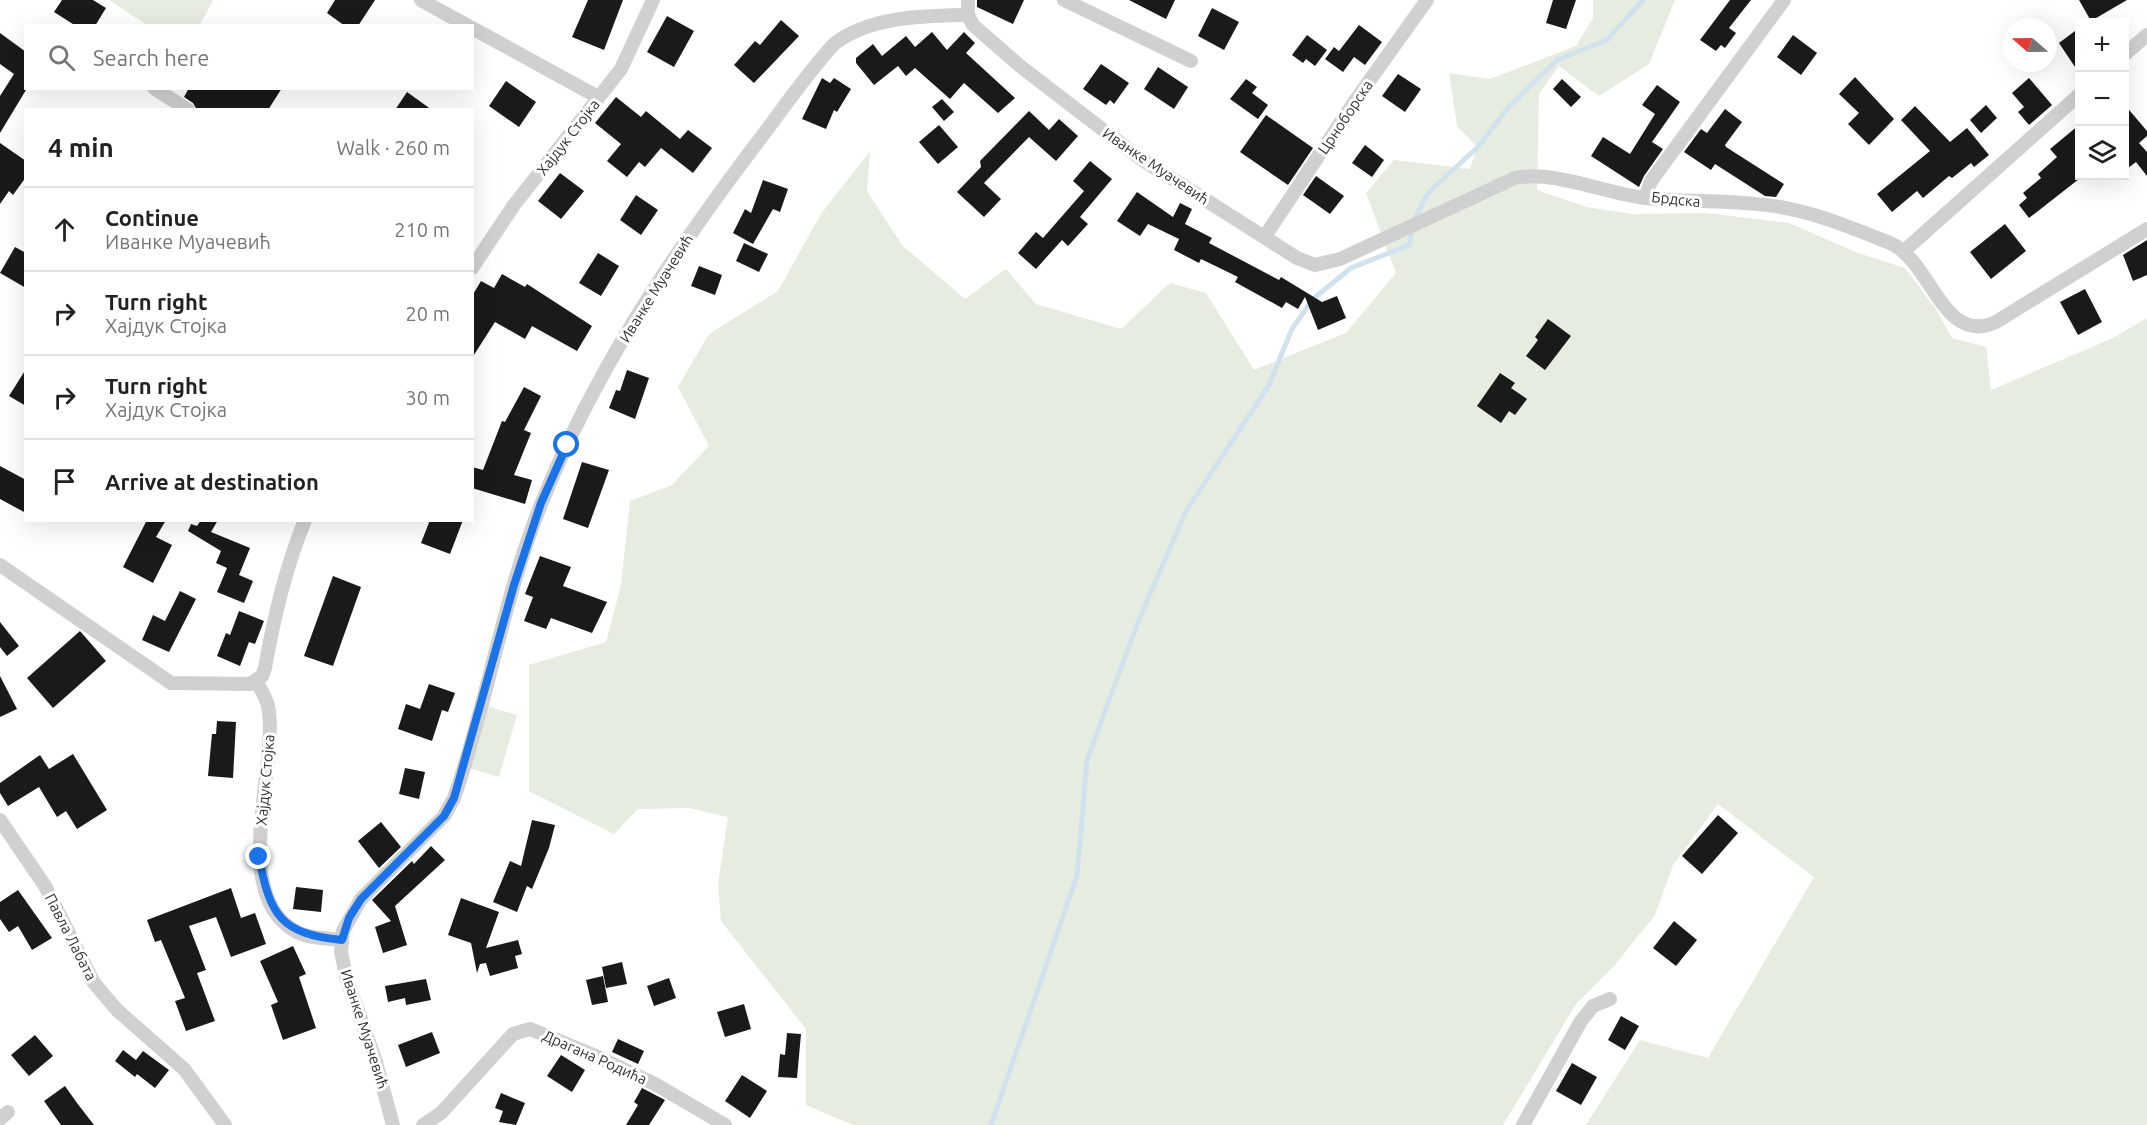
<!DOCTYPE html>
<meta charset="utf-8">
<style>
body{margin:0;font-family:Ubuntu,sans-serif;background:#f6f6f6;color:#222}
.controls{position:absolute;right:18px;top:18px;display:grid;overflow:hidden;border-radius:0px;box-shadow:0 6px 24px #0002}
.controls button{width:54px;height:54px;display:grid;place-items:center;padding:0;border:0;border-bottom:2px solid #e0e0e0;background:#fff;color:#222;font:30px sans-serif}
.compass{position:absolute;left:2003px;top:18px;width:54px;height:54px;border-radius:50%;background:#fff;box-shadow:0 6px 24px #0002;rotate:290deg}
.stop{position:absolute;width:18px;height:18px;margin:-14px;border:4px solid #1a73e8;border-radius:50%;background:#fff}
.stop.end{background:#1a73e8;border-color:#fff;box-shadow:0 2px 6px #0008}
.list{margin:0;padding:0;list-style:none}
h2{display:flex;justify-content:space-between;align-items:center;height:78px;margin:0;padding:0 24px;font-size:26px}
h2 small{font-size:20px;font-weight:400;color:#767676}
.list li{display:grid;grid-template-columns:39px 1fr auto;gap:18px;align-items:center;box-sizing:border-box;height:84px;padding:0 24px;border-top:2px solid #e0e0e0}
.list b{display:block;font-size:22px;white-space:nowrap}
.list p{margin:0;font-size:20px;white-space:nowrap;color:#767676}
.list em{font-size:20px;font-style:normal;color:#767676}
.icon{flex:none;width:33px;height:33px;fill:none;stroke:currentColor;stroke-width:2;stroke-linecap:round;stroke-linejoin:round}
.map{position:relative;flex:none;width:2147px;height:1125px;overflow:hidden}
.search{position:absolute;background:#fff;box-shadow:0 6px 24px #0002;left:24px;top:24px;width:450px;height:66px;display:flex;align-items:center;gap:15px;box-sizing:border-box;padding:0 21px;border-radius:0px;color:#767676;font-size:22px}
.panel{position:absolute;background:#fff;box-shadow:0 6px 24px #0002;left:24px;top:108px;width:450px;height:414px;border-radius:0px}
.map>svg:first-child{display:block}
.green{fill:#e6ecdf}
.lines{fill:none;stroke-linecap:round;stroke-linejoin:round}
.stream{stroke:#cfe2ee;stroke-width:5}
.building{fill:#1a1a1a}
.minor{stroke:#d0d0d0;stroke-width:14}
.route{stroke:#1a73e8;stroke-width:8}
.labels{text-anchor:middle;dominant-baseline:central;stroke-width:6;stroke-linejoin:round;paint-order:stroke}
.street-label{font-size:15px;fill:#333;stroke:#fff}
</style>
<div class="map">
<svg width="2147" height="1125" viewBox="0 0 2147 1125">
<rect width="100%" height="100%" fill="#fff"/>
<g class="green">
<path d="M109 0H213L200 25H147Z"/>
<path d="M1593 0H1675L1649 64 1599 96 1559 66 1539 94 1537 190 1586 207 1632 214 1706 213 1789 223 1858 253 1905 268 1936 309 1952 338 1986 347 1991 390 2113 338 2147 318V1125H1586L1640 1040 1708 1058 1814 877 1718 804 1673 865 1655 915 1614 966 1576 1004 1503 1125H853L806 1105V1029L721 921 718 884 728 817 689 808 638 809 614 834 529 791V665L606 642 621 585 630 501 672 485 709 446 678 387 709 334 778 291 821 214 870 151 867 191 902 245 965 299 1006 269 1036 304 1121 329 1170 283 1206 293 1254 370 1346 333 1396 273 1366 193 1394 160 1470 169 1477 147 1457 126 1449 73 1490 79 1576 46 1593 18Z"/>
<path d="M487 706 517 715 499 777 469 768Z"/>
</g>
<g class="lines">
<g class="stream">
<path d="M1414 220 1428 193 1478 147 1508 108 1557 60 1607 40 1643 0"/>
<path d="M991 1125 1077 876 1087 760 1138 622 1186 511 1269 385 1292 329 1313 299 1351 268 1409 245 1411 234"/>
</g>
</g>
<g class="building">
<path d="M62 0H93L106 8 95 26H76L54 12Z"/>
<path d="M335 0H375L358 26H345L327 13Z"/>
<path d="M588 0H623L604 50 572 37Z"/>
<path d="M977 0H1024L1013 24 977 7Z"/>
<path d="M1129 0H1175L1166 19Z"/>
<path d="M1553 0H1576L1566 29 1546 23Z"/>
<path d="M1730 0H1751L1729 28 1736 33 1725 48 1721 45 1716 51 1700 40Z"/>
<path d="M2079 0H2127L2091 21Z"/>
<path d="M1212 8 1239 22 1224 50 1198 36Z"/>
<path d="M667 16 694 31 674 67 647 52Z"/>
<path d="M781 20 799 36 754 83 734 65 755 41 760 45Z"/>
<path d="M1359 25 1382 42 1365 65 1354 57 1343 72 1325 59 1334 47 1339 51Z"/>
<path d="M2079 28V73L2059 43Z"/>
<path d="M932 32 947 50 964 32 975 43 966 53 1015 98 998 113 964 83 950 99 915 68 906 76 898 66 874 85 856 63V58L873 44 882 56 906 36 915 47Z"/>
<path d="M0 33 26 52V90L0 133V96L14 74 0 64Z"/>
<path d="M1307 35 1327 50 1315 66 1306 59 1303 63 1292 55Z"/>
<path d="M1793 35 1817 53 1801 75 1777 57Z"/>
<path d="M1101 64 1129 83 1114 104 1110 100 1106 105 1083 89Z"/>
<path d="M1158 67 1188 87 1174 109 1144 89Z"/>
<path d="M1398 74 1421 89 1405 112 1382 96Z"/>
<path d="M1855 77 1894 119 1869 145 1848 124 1859 113 1839 94Z"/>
<path d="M822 78 830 83 834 78 851 89 837 112 834 110 826 129 802 119Z"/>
<path d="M2029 78 2052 105 2029 125 2018 112 2024 107 2012 93Z"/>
<path d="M1246 79 1257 87 1252 93 1268 105 1258 119 1230 99Z"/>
<path d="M1562 79 1581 97 1571 107 1553 89Z"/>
<path d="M506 81 536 102 519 127 489 106Z"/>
<path d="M1657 85 1680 102 1652 142 1663 149 1644 176 1639 187 1591 156 1603 137 1630 154 1655 114 1642 105Z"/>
<path d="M189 88H282L268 110H197L193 103 184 97Z"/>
<path d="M407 92 432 110H395Z"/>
<path d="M616 97 641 117 646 111 680 139 688 130 712 148 693 173 661 148 645 167 639 162 627 177 607 161 621 144 595 123Z"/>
<path d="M942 99 954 112 944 121 932 107Z"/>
<path d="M2124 104 2147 131V136L2139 143 2147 152V176L2136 162 2124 171Z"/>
<path d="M1986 105 1997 118 1981 133 1970 120Z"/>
<path d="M1915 106 1950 142 1967 128 1989 155 1974 167 1971 163 1952 178 1949 176 1923 198 1917 191 1892 212 1877 194 1930 151 1901 120Z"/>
<path d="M1725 109 1742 122 1725 145 1726 147 1784 184 1776 197 1765 196 1715 164 1711 170 1684 152 1701 129 1707 133Z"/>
<path d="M1029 111 1049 130 1059 119 1078 136 1056 161 1029 137 984 183 1001 199 984 217 957 192 981 167 980 161Z"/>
<path d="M1266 115 1313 148 1288 185 1240 152Z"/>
<path d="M939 125 958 147 938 164 919 142Z"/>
<path d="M2079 125V179L2029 218 2019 205 2027 198 2023 193 2041 178 2038 174 2057 157 2050 149Z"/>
<path d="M0 143 26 161V177L13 195 9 191 0 204Z"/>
<path d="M1365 145 1384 160 1372 177 1352 163Z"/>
<path d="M1090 161 1112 179 1080 217 1088 224 1068 246 1062 240 1036 269 1018 253 1036 232 1043 238 1084 191 1073 181Z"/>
<path d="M560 173 584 191 561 219 538 201Z"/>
<path d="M1316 176 1344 196 1330 214 1303 195Z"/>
<path d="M763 180 788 189 780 212 773 209 753 244 733 233 745 209 751 213Z"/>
<path d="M1137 192 1173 217 1180 203 1192 209 1185 224 1212 238 1209 243 1279 280 1281 277 1322 302 1337 296 1346 318 1318 330 1305 297 1298 309 1286 302 1282 308 1235 282 1238 277 1201 259 1199 263 1174 250 1179 239 1148 224 1140 236 1117 221Z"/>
<path d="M636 195 658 210 641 235 620 220Z"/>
<path d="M2005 224 2026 251 1991 279 1970 252Z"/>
<path d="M2147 240V275L2133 281 2123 255Z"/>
<path d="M744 243 768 254 759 272 736 261Z"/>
<path d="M15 247 26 253V288L0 273Z"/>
<path d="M598 253 619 266 601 296 579 283Z"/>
<path d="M699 266 722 275 715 295 691 286Z"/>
<path d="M502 274 525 287 527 284 592 326 577 351 532 326 525 339 495 322 472 358V296L481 281 494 288Z"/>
<path d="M2085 289 2102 322 2078 335 2060 302Z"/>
<path d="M1548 319 1571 336 1545 370 1526 356 1538 340 1535 337Z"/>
<path d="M26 369V406L9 396Z"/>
<path d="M627 370 649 378 635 419 609 408 616 390 620 391Z"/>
<path d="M1500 373 1515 383 1511 388 1527 399 1515 415 1509 411 1501 423 1477 406Z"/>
<path d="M524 387 541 396 524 430 531 433 514 475 532 480 525 504 472 488V467L483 470 502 421 505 422Z"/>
<path d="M582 462 609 470 588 528 563 519Z"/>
<path d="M0 466 26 480V513L0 499Z"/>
<path d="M147 520H166L156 537 172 545 153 583 123 567Z"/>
<path d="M201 520H218L211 532 250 548 239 575 253 581 244 603 217 592 227 568 216 563 221 551 188 531 191 524 197 526Z"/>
<path d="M430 520H463L450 554 421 543Z"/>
<path d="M540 556 571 567 563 586 607 602 592 633 551 618 546 629 524 621 533 597 525 594Z"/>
<path d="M333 576 361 587 333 666 304 656Z"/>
<path d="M180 591 196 599 169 652 142 640 153 615 165 621Z"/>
<path d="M239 611 264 621 255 644 249 642 240 666 217 656 226 633 230 635Z"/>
<path d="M0 622 19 646 7 656 0 647Z"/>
<path d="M80 631 106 661 53 708 27 678Z"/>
<path d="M0 676 17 709 0 717Z"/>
<path d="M429 684 455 693 448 712 442 710 432 741 398 729 406 704 420 709Z"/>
<path d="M217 721 236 722 233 778 208 776 212 734H216Z"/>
<path d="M73 754 107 810 77 829 66 811 57 817 39 787 8 806 0 793V783L40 755 49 769Z"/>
<path d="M405 768 425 772 419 799 399 794Z"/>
<path d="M1718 815 1738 833 1702 874 1682 856Z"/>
<path d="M532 820 555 825 549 848 532 889 527 886 517 912 493 902 510 861 521 866Z"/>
<path d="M381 822 401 847 379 868 358 841Z"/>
<path d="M431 846 445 860 395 906 407 945 383 953 375 927 391 921 372 900 412 861 414 864Z"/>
<path d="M296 887 323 890 321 912 293 909Z"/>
<path d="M231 888 241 918 255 913 266 944 231 957 216 917 189 926 206 970 197 973 215 1021 186 1031 175 1001 185 998 161 940 155 942 147 920Z"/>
<path d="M18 890 52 938 32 950 18 926 9 932 0 919V902Z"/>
<path d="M461 898 499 912 486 948 518 940 522 954 515 956 518 968 490 976 486 963 480 964 477 973 471 943 448 935Z"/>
<path d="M1674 921 1697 940 1676 966 1653 948Z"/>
<path d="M293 946 306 974 299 977 316 1028 283 1040 271 1005 278 1002 260 961Z"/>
<path d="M622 962 627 984 606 988 602 967Z"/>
<path d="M603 976 608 1002 592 1005 586 980Z"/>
<path d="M669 978 676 998 654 1006 647 986Z"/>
<path d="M426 979 431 1000 406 1005 405 998 388 1002 385 986Z"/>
<path d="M744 1004 751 1029 725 1037 717 1012Z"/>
<path d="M1621 1016 1639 1026 1625 1050 1608 1040Z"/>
<path d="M432 1032 440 1053 406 1067 398 1045Z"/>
<path d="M787 1033 801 1034 797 1078 778 1077 780 1054 785 1055Z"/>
<path d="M35 1035 53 1056 29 1076 11 1055Z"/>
<path d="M618 1039 644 1051 638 1064 612 1052Z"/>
<path d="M123 1050 136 1060 143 1051 169 1070 155 1088 137 1074 135 1077 115 1061Z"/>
<path d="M561 1055 585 1070 572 1092 547 1076Z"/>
<path d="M1572 1063 1597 1077 1581 1105 1556 1091Z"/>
<path d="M742 1075 767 1091 750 1118 725 1101Z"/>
<path d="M65 1086 77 1103 94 1125H61L44 1101Z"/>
<path d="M642 1088 665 1100 649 1125H626L638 1105 634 1102Z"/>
<path d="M501 1093 525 1103 516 1125 499 1122 503 1111 495 1108Z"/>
</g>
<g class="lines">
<g class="minor">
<path d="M421 0 468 26"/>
<path d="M968 0V15L973 25 1020 66 1141 159 1297 258 1315 265 1340 259 1515 178C1555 170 1603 193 1645 198 1693 203 1748 199 1795 210 1826 217 1860 231 1890 243 1931 260 1943 347 1996 322L2147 229"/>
<path d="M1064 0 1191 61"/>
<path d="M472 28 598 97"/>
<path d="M2124 55 2147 35"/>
<path d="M154 88 188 110"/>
<path d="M1645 198 1651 181 1784 0"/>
<path d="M1265 236 1357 98 1427 0"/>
<path d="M1904 251 2080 94"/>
<path d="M472 268 514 205 621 69 653 0"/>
<path d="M0 565 171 683 250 684 262 676 265 668C274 616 285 569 305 520"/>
<path d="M256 681C260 688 266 697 268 706 280 766 227 895 297 932 310 939 328 938 342 940"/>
<path d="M0 820 45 886 94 983 117 1010 184 1069 225 1125"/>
<path d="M0 1119 8 1112"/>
<path d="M393 1125 376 1062 346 977 341 951 343 931 361 899 444 816 454 798C488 701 503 598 542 502 593 375 668 261 750 152 778 116 803 78 834 44 870 16 923 16 968 15"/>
<path d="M423 1125 441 1113 513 1034 530 1029 598 1057 655 1084 725 1125"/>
<path d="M1523 1125 1581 1021 1593 1006 1610 999"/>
</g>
</g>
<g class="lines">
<path class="route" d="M259 857C270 916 281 934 342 940L349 918 361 899 444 816 454 798 514 585 541 503 567 445"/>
</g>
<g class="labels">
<g class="street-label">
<text transform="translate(1345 117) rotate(-56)">Црноборска</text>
<text transform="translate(568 137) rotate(-52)">Хајдук Стојка</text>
<text transform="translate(1156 166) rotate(34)">Иванке Муачевић</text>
<text transform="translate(1676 199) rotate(6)">Брдска</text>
<text transform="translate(656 288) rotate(-58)">Иванке Муачевић</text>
<text transform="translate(265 780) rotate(-85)">Хајдук Стојка</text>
<text transform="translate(71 937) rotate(63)">Павла Лабата</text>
<text transform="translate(365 1029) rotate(72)">Иванке Муачевић</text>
<text transform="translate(595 1057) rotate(24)">Драгана Родића</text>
</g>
</g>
</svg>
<div class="controls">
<button>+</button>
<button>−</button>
<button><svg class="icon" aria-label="layers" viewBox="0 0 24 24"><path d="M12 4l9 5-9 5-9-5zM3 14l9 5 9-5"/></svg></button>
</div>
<svg class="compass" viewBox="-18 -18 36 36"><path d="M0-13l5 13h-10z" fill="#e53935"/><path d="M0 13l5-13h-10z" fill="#767676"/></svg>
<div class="stop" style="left:567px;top:445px"></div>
<div class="stop end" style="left:259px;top:857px"></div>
<div class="search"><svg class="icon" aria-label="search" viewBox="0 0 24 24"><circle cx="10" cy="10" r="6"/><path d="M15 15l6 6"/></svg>Search here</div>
<section class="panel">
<h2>4 min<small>Walk · 260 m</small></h2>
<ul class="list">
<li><svg class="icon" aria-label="ahead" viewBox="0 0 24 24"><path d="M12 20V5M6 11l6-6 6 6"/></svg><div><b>Continue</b><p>Иванке Муачевић</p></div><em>210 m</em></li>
<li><svg class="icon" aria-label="right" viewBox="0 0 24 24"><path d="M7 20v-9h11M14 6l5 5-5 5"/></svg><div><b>Turn right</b><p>Хајдук Стојка</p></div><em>20 m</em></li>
<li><svg class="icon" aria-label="right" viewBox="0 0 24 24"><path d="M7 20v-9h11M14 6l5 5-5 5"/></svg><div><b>Turn right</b><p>Хајдук Стојка</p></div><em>30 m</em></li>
<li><svg class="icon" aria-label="arrive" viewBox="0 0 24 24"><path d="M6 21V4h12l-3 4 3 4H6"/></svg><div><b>Arrive at destination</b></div></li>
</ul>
</section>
</div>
